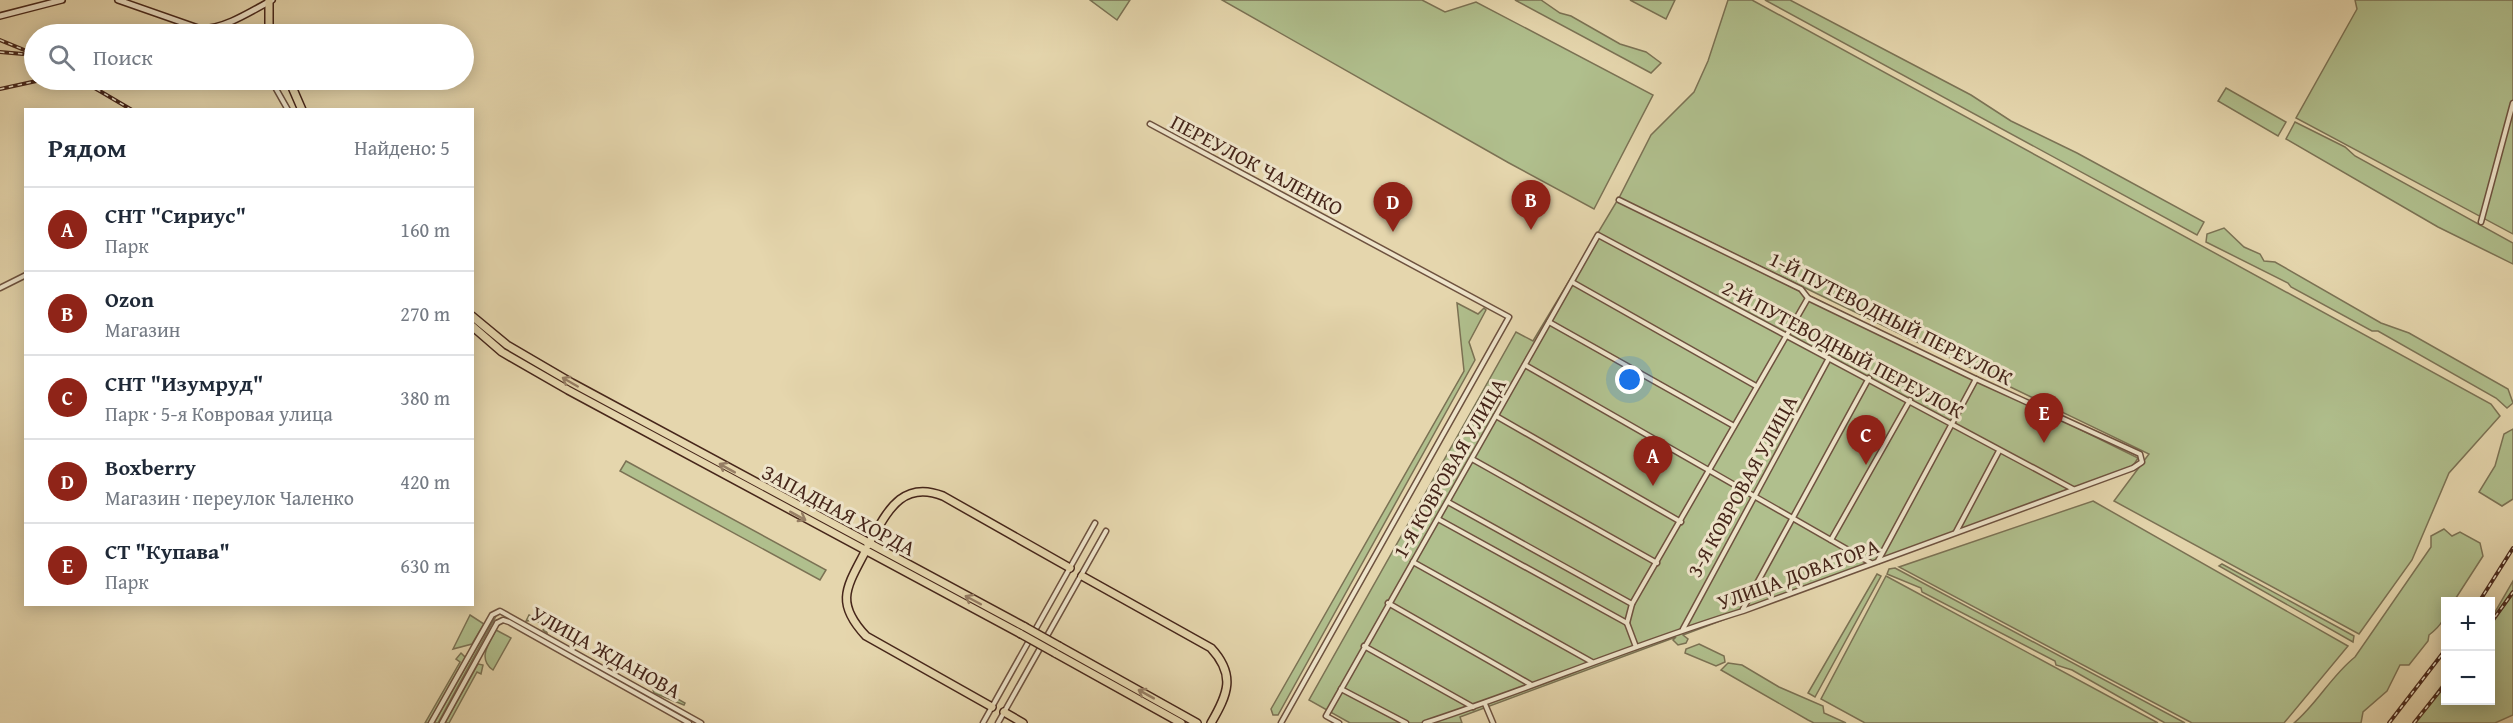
<!DOCTYPE html>
<html lang="ru">
<meta charset="utf-8">
<style>
body{margin:0;font-family:"Gentium Book Plus",serif;background:#f2f2f3;color:#1f2937}
.controls{position:absolute;right:18px;bottom:18px;display:grid;overflow:hidden;border-radius:0px;box-shadow:0 3px 15px #0003}
.controls button{width:54px;height:54px;display:grid;place-items:center;padding:0;border:0;border-bottom:2px solid #e0e1e3;background:#fff;color:#1f2937;font:30px sans-serif}
.you{position:absolute;left:1630px;top:380px;width:21px;height:21px;margin:-15px;border:4px solid #fff;border-radius:50%;background:#1a73e8;box-shadow:0 0 0 9px #1a73e833}
.badge{display:grid;place-items:center;width:39px;height:39px;border-radius:50%;background:#8f2418;color:#fff;font-size:20px;font-weight:700}
.pin{position:absolute;translate:-50% -50px;filter:drop-shadow(0 2px 3px #0008)}
.pin::after{content:'';position:absolute;top:32px;width:21px;height:18px;background:inherit;clip-path:polygon(0 0,100% 0,50% 100%)}
.list{margin:0;padding:0;list-style:none}
h2{display:flex;justify-content:space-between;align-items:center;height:78px;margin:0;padding:0 24px;font-size:26px}
h2 small{font-size:20px;font-weight:400;color:#747a83}
.list li{display:grid;grid-template-columns:39px 1fr auto;gap:18px;align-items:center;box-sizing:border-box;height:84px;padding:0 24px;border-top:2px solid #e0e1e3}
.list b{display:block;font-size:22px;white-space:nowrap}
.list p{margin:0;font-size:20px;white-space:nowrap;color:#747a83}
.list em{font-size:20px;font-style:normal;color:#747a83}
.icon{flex:none;width:33px;height:33px;fill:none;stroke:currentColor;stroke-width:2;stroke-linecap:round;stroke-linejoin:round}
.map{position:relative;flex:none;width:2513px;height:723px;overflow:hidden}
.search{position:absolute;background:#fff;box-shadow:0 3px 15px #0003;left:24px;top:24px;width:450px;height:66px;display:flex;align-items:center;gap:15px;box-sizing:border-box;padding:0 21px;border-radius:33px;color:#747a83;font-size:22px}
.panel{position:absolute;background:#fff;box-shadow:0 3px 15px #0003;left:24px;top:108px;width:450px;height:498px;border-radius:0px}
.map>svg:first-child{display:block}
.green{fill:#b0bf8d;stroke:#7b7254;stroke-width:1.5}
.lines{fill:none;stroke-linecap:round;stroke-linejoin:round}
.street-casing{stroke:#6e523f;stroke-width:7}
.secondary-casing{stroke:#46261a;stroke-width:8}
.highway-casing{stroke:#46261a;stroke-width:10}
.street{stroke:#eee4ca;stroke-width:4}
.secondary{stroke:#eee4ca;stroke-width:5}
.highway{stroke:#e5d6ad;stroke-width:7}
.rail-casing{stroke:#46261a;stroke-width:4}
.rail{stroke:#eee4ca;stroke-width:1.5;stroke-dasharray:4.5;stroke-linecap:butt}
.highway-bridge-casing{stroke:#46261a;stroke-width:10;stroke-linecap:butt}
.highway-bridge{stroke:#e5d6ad;stroke-width:7}
.oneway{stroke:#967e64}
.labels{text-anchor:middle;dominant-baseline:central;stroke-width:6;stroke-linejoin:round;paint-order:stroke}
.street-label{font-size:21px;fill:#46261a;stroke:#eee4ca}
</style>
<div class="map">
<svg width="2513" height="723" viewBox="0 0 2513 723">
<rect width="100%" height="100%" fill="#e5d6ad"/>
<filter id="stains"><feTurbulence type="fractalNoise" baseFrequency=".00333" numOctaves="4"/><feColorMatrix values="0 0 0 0 .2 0 0 0 0 .09 0 0 0 0 .02 0 0 0 .5 -.17"/></filter>
<radialGradient id="worn" r=".72"><stop offset=".6" stop-color="#630" stop-opacity="0"/><stop offset="1" stop-color="#630" stop-opacity=".3"/></radialGradient>
<g class="green">
<path d="M1090 0H1130L1117 20Z"/>
<path d="M1222 0H1422L1445 12 1476 2 1653 95 1594 209 1509 163Z"/>
<path d="M1515 0H1541L1560 13 1571 16 1620 44 1646 52 1661 63 1651 73Z"/>
<path d="M1630 0H1675L1666 19Z"/>
<path d="M1728 0H1752L2491 404 2500 416 2449 473 2412 560 2359 634 2114 501 2149 454 1619 198 1651 135 1694 92 1708 61Z"/>
<path d="M1765 0H1790L1971 95 2011 121 2077 153 2204 222 2197 235Z"/>
<path d="M2355 0H2513V234L2296 118 2357 9Z"/>
<path d="M2226 88 2286 122 2278 136 2218 101Z"/>
<path d="M2295 122 2345 147 2355 156 2513 243V264L2438 227 2286 139Z"/>
<path d="M1617 201 2138 458 2133 466 1683 635 1688 639 1686 643 1678 645 1673 640 1676 637 1460 717 1462 723H1350L1309 700 1516 332 1533 341Z"/>
<path d="M2224 228 2244 247 2260 254 2264 261 2275 262 2381 323 2409 333 2508 389 2513 403 2507 408 2496 398 2378 331H2372L2291 287 2288 283 2206 242 2207 234Z"/>
<path d="M1457 303 1478 314 1484 308 1486 310 1469 342 1475 360 1278 715H1273L1271 709 1464 371Z"/>
<path d="M2513 429V499L2502 506 2479 492 2495 466 2504 434Z"/>
<path d="M626 461 826 570 820 580 620 471Z"/>
<path d="M2093 501 2348 646 2284 723H2192L1899 567Z"/>
<path d="M2444 529 2452 536 2460 532 2480 543 2483 556 2454 601 2446 602C2446 618 2442 625 2429 635L2428 641 2409 665H2400L2387 691 2363 712 2361 723H2294C2317 704 2331 676 2355 657L2431 547V536Z"/>
<path d="M2222 564 2354 636 2353 642 2219 566Z"/>
<path d="M1895 568 2185 723H2165L2072 670 2056 665 2055 661 1922 592 1921 588 1887 574 1889 569Z"/>
<path d="M1877 574 1881 576 1815 697 1808 693Z"/>
<path d="M1886 576 2158 723H1865L1821 699Z"/>
<path d="M2513 581V715L2495 723H2415L2445 681 2446 700H2490L2491 619Z"/>
<path d="M470 615 484 624 472 644 453 649Z"/>
<path d="M529 615 685 703 684 705 654 693 652 687 546 628 547 633 543 630 545 626 535 620 526 621Z"/>
<path d="M495 618 438 723H434L493 619Z"/>
<path d="M496 630 511 638 493 670C477 659 489 643 496 630Z"/>
<path d="M1699 644 1724 656 1725 662 1716 666 1685 653 1686 649Z"/>
<path d="M461 653 466 658 429 723H425L460 662 456 659Z"/>
<path d="M1728 663 1742 665 1779 687 1823 706 1824 713 1846 723H1814L1808 720 1721 670Z"/>
<path d="M478 664 483 665 481 674 477 672 449 723H445Z"/>
</g>
<g class="lines">
<defs>
<g id="street">
<path d="M271 80 288 110"/>
<path d="M1150 124 1509 317 1281 723"/>
<path d="M2481 222 2513 103"/>
<path d="M1572 282 1756 386"/>
<path d="M0 288 26 275"/>
<path d="M1549 322 1734 426"/>
<path d="M1525 365 1871 563"/>
<path d="M1496 416 1681 522"/>
<path d="M1472 459 1657 563"/>
<path d="M1448 502 1632 604"/>
<path d="M1438 519 1627 623"/>
<path d="M1956 532 1999 451"/>
<path d="M1831 540 1910 400"/>
<path d="M1878 561 1976 379"/>
<path d="M1413 562 1592 662"/>
<path d="M1388 603 1530 684"/>
<path d="M1743 609 1869 378"/>
<path d="M497 623 503 620 509 622 689 723"/>
<path d="M1683 629 1829 358"/>
<path d="M1364 646 1473 707"/>
<path d="M1636 647 1627 623 1632 604 1808 298"/>
<path d="M1341 689 1406 723"/>
<path d="M1485 704 1493 723"/>
<path d="M431 723 492 615 500 611 701 723"/>
<path d="M442 723 497 623"/>
<path d="M983 723 1095 523"/>
<path d="M998 723 1106 531"/>
<path d="M1339 723 1326 716 1598 235 2073 489"/>
<path d="M1425 723C1532 688 1635 644 1743 611L2133 468 2142 462 2140 454 1976 379 1808 298 1801 289 1619 200"/>
</g>
<g id="secondary">
<path d="M118 0 201 29C226 28 250 12 272 0"/>
<path d="M0 16 62 0"/>
</g>
<g id="highway">
<path d="M269 34V1"/>
<path d="M289 80 302 110"/>
<path d="M472 316 507 345 572 383 1025 627"/>
<path d="M472 326 502 352 568 390 1021 634"/>
<path d="M868 545C886 515 900 479 943 496L1070 568"/>
<path d="M865 552C846 588 835 603 866 636L992 707"/>
<path d="M1082 576 1211 648C1236 675 1228 694 1211 723"/>
<path d="M1059 646 1197 723"/>
<path d="M1055 653 1181 723"/>
<path d="M1004 712 1023 723"/>
</g>
</defs>
<use href="#street" class="street-casing"/>
<use href="#secondary" class="secondary-casing"/>
<use href="#highway" class="highway-casing"/>
<use href="#street" class="street"/>
<use href="#secondary" class="secondary"/>
<use href="#highway" class="highway"/>
<defs>
<g id="rail">
<path d="M0 40 34 54"/>
<path d="M0 52 23 54"/>
<path d="M61 80 87 86"/>
<path d="M81 80 132 110"/>
<path d="M0 89 41 80"/>
<path d="M2479 602 2513 548"/>
<path d="M2490 624 2513 592"/>
<path d="M2389 723 2446 649"/>
<path d="M2414 723 2446 683"/>
</g>
</defs>
<use href="#rail" class="rail-casing"/>
<use href="#rail" class="rail"/>
<defs>
<g id="highway-bridge">
<path d="M1025 627 1059 646"/>
<path d="M1021 634 1055 653"/>
</g>
</defs>
<use href="#highway-bridge" class="highway-bridge-casing"/>
<use href="#highway-bridge" class="highway-bridge"/>
</g>
<defs><path id="oneway-shaft" d="M-6 0H5M1.5-3L5.5 0L1.5 3" fill="none" stroke-width="1.6" stroke-linecap="round" stroke-linejoin="round" transform="scale(1.5)"/></defs>
<g class="oneway">
<use href="#oneway-shaft" transform="translate(570 382) rotate(-150)"/>
<use href="#oneway-shaft" transform="translate(727 468) rotate(-151)"/>
<use href="#oneway-shaft" transform="translate(798 516) rotate(29)"/>
<use href="#oneway-shaft" transform="translate(973 600) rotate(-152)"/>
<use href="#oneway-shaft" transform="translate(1146 694) rotate(-151)"/>
</g>
<g class="labels">
<g class="street-label">
<text transform="translate(1257 165) rotate(28)">ПЕРЕУЛОК ЧАЛЕНКО</text>
<text transform="translate(1891 318) rotate(27)">1-Й ПУТЕВОДНЫЙ ПЕРЕУЛОК</text>
<text transform="translate(1843 349) rotate(28)">2-Й ПУТЕВОДНЫЙ ПЕРЕУЛОК</text>
<text transform="translate(1449 468) rotate(-60)">1-Я КОВРОВАЯ УЛИЦА</text>
<text transform="translate(1742 486) rotate(-61)">3-Я КОВРОВАЯ УЛИЦА</text>
<text transform="translate(839 510) rotate(28)">ЗАПАДНАЯ ХОРДА</text>
<text transform="translate(1798 574) rotate(-20)">УЛИЦА ДОВАТОРА</text>
<text transform="translate(606 652) rotate(29)">УЛИЦА ЖДАНОВА</text>
</g>
</g>
<rect width="100%" height="100%" filter="url(#stains)"/>
<rect width="100%" height="100%" fill="url(#worn)"/>
</svg>
<div class="controls">
<button>+</button>
<button>−</button>
</div>
<div class="you"></div>
<div class="pin badge" style="left:1653px;top:486px">A</div>
<div class="pin badge" style="left:1531px;top:230px">B</div>
<div class="pin badge" style="left:1866px;top:465px">C</div>
<div class="pin badge" style="left:1393px;top:232px">D</div>
<div class="pin badge" style="left:2044px;top:443px">E</div>
<div class="search"><svg class="icon" aria-label="search" viewBox="0 0 24 24"><circle cx="10" cy="10" r="6"/><path d="M15 15l6 6"/></svg>Поиск</div>
<section class="panel">
<h2>Рядом<small>Найдено: 5</small></h2>
<ul class="list">
<li><span class="badge">A</span><div><b>СНТ &quot;Сириус&quot;</b><p>Парк</p></div><em>160 m</em></li>
<li><span class="badge">B</span><div><b>Ozon</b><p>Магазин</p></div><em>270 m</em></li>
<li><span class="badge">C</span><div><b>СНТ &quot;Изумруд&quot;</b><p>Парк · 5-я Ковровая улица</p></div><em>380 m</em></li>
<li><span class="badge">D</span><div><b>Boxberry</b><p>Магазин · переулок Чаленко</p></div><em>420 m</em></li>
<li><span class="badge">E</span><div><b>СТ &quot;Купава&quot;</b><p>Парк</p></div><em>630 m</em></li>
</ul>
</section>
</div>
